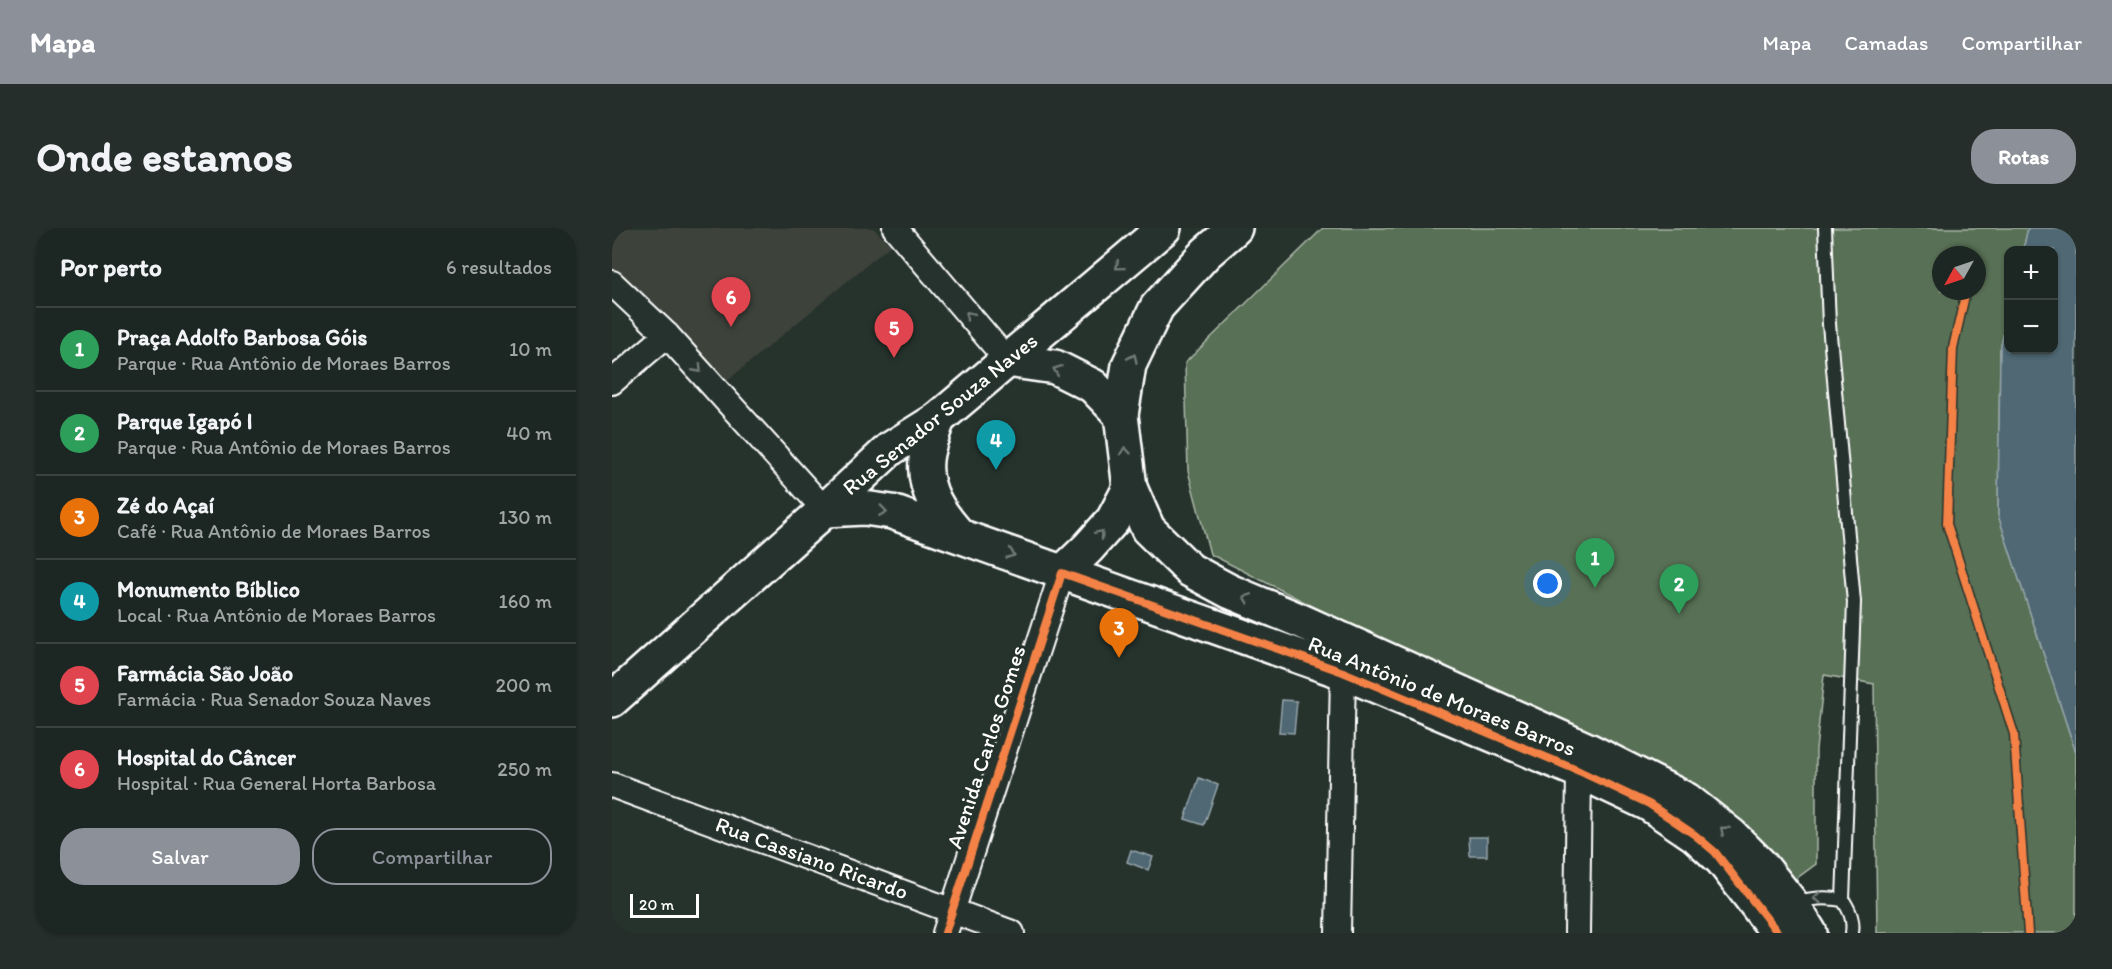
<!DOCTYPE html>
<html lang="pt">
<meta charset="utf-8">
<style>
body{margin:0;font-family:Itim,sans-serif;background:#252e2a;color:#f1f3f6}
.controls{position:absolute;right:18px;top:18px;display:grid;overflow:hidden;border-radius:12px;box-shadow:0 2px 4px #0004}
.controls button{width:54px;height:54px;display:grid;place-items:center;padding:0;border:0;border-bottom:2px solid #3a4340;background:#1c2622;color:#f1f3f6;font:30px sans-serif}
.compass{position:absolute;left:1320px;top:18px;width:54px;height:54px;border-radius:50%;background:#1c2622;box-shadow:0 2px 4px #0004;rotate:230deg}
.scale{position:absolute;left:18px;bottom:15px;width:69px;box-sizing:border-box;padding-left:6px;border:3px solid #fff;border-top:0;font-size:16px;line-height:21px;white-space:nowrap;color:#fff;-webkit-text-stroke:4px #26332d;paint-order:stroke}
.you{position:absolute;left:936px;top:356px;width:21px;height:21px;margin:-15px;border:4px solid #fff;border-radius:50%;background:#1a73e8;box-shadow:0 0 0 9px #1a73e833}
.badge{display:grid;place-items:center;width:39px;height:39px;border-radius:50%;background:#8c9099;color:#fff;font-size:20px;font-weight:700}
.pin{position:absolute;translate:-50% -50px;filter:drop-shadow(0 2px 3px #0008)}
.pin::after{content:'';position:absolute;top:32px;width:21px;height:18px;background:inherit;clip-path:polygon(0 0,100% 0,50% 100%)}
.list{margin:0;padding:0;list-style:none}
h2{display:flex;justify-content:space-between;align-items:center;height:78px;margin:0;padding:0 24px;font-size:26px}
h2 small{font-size:20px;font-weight:400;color:#a0a5a5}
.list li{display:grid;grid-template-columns:39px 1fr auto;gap:18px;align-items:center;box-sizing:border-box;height:84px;padding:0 24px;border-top:2px solid #3a4340}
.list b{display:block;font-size:22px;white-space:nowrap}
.list p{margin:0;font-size:20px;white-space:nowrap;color:#a0a5a5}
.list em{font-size:20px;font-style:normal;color:#a0a5a5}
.actions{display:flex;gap:12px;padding:18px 24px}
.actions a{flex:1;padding:14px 0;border:2px solid #8c9099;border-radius:24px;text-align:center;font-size:21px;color:#8c9099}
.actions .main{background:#8c9099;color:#fff}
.map{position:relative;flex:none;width:1464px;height:705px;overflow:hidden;border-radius:24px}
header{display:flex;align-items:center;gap:36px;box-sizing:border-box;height:84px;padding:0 30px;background:#8c9099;color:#fff}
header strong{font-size:28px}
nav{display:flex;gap:33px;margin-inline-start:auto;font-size:21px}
.intro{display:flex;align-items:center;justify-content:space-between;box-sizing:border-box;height:144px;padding:0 36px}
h1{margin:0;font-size:42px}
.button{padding:15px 27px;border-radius:24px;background:#8c9099;color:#fff;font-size:21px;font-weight:700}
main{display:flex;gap:36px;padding:0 36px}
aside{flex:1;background:#1c2622;border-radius:24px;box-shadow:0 2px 4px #0004}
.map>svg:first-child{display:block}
.built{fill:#3c423a}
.green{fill:#587055;stroke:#acb8aa;stroke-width:1.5;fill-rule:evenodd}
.water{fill:#4f6773;stroke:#95a4ab;stroke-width:1.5}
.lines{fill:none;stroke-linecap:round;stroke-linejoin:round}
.lane-casing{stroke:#fff;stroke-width:16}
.street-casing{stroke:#fff;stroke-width:28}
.secondary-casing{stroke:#fff;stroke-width:38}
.lane{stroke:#26332d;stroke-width:12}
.street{stroke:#26332d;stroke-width:24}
.secondary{stroke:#26332d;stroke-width:33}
.cycleway-casing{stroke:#26332d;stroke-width:11}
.cycleway{stroke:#f48246;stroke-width:8}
.oneway{stroke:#727a76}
.labels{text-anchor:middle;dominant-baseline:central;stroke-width:6;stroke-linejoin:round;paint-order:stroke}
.street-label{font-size:22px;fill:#fff;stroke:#26332d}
</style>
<header>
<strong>Mapa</strong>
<nav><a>Mapa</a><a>Camadas</a><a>Compartilhar</a></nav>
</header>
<div class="intro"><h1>Onde estamos</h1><a class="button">Rotas</a></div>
<main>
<aside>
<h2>Por perto<small>6 resultados</small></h2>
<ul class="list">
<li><span class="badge" style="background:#2e9e5b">1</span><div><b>Praça Adolfo Barbosa Góis</b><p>Parque · Rua Antônio de Moraes Barros</p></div><em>10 m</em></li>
<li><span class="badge" style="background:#2e9e5b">2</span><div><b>Parque Igapó I</b><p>Parque · Rua Antônio de Moraes Barros</p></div><em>40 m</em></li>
<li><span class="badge" style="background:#e8710a">3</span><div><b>Zé do Açaí</b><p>Café · Rua Antônio de Moraes Barros</p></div><em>130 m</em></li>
<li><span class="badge" style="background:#0f9aa8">4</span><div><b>Monumento Bíblico</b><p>Local · Rua Antônio de Moraes Barros</p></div><em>160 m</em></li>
<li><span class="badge" style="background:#e0444e">5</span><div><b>Farmácia São João</b><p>Farmácia · Rua Senador Souza Naves</p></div><em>200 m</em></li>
<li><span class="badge" style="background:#e0444e">6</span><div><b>Hospital do Câncer</b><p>Hospital · Rua General Horta Barbosa</p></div><em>250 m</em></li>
</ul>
<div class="actions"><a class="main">Salvar</a><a>Compartilhar</a></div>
</aside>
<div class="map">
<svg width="1464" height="705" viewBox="0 0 1464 705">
<rect width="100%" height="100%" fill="#26332d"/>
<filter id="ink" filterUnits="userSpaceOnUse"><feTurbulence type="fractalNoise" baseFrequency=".0167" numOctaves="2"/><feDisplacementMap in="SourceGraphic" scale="12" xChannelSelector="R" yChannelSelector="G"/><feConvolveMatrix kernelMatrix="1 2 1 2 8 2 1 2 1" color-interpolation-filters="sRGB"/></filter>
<g filter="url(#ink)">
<path class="built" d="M0 0H261L279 17 115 153 0 44Z"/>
<path class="green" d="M711 0H1416L1411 22H1396V86L1388 122 1386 287 1464 525V705H1265L1262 456 1212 447 1204 522V636L1178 655 917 488 598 326 576 243 573 135ZM1329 27H1365V63H1329Z"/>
<g class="water">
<path d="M1416 0H1464V525L1386 287 1388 122 1396 86V122H1442V22H1411Z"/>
<path d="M670 472 685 473 682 505 667 504Z"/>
<path d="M587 550 606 557 592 597 573 591Z"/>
<path d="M857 609H875V628H858Z"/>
<path d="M519 622 541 629 536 642 515 634Z"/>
</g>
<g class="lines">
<defs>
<g id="lane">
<path d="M1213 0 1217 96 1242 374 1231 672"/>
<path d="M1231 672C1238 683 1242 692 1240 705"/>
<path d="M1183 675C1200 670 1213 669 1231 672"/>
</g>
<g id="street">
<path d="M283 0 395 132"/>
<path d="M0 55 55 107 213 282"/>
<path d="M0 154 55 107"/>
<path d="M0 557 400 705"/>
<path d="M333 705 450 345"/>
<path d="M726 705 731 444"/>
<path d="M965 705 967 543"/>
</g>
<g id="secondary">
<path d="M395 132 443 139 481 158 509 187"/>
<path d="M326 191C322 204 315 218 314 232 311 262 328 286 347 307"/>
<path d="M518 260 536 301 578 342 617 363 689 393 976 522 1075 572 1119 607 1149 637 1180 676 1198 705"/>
<path d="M213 282 252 280 280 284 731 444 967 543 1037 576 1083 607 1110 632 1166 705"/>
<path d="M450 345 476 320 501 292 518 260 509 187 517 137 545 79 594 25 623 0"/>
<path d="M0 472 213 282 278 221 326 191 552 0"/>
</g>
</defs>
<use href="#lane" class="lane-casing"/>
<use href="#street" class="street-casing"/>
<use href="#secondary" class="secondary-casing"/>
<use href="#lane" class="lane"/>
<use href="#street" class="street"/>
<use href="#secondary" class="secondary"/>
<defs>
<g id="cycleway">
<path d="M1354 63 1341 120 1335 296 1402 506 1416 705"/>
<path d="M333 705 450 345 731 444 967 543 1037 576 1083 607 1103 624 1166 705"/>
</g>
</defs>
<use href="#cycleway" class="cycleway-casing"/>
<use href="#cycleway" class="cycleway"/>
</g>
<defs><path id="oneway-chevron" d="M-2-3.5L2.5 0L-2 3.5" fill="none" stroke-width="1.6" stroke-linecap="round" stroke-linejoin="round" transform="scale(1.5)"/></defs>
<g class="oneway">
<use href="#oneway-chevron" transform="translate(507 38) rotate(140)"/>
<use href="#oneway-chevron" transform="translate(357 87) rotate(-130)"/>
<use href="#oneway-chevron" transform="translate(521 130) rotate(-66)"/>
<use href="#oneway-chevron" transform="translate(86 141) rotate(48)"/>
<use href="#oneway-chevron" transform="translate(445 142) rotate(-159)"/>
<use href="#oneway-chevron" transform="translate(513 223) rotate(-96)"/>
<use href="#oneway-chevron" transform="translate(271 283) rotate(8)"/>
<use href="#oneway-chevron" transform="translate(488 306) rotate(-49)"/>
<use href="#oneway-chevron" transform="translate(399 326) rotate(20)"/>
<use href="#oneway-chevron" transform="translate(635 370) rotate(-158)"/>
<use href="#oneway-chevron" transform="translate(1112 602) rotate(-140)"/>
<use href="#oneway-chevron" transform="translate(1205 670) rotate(174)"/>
</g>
</g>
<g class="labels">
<g class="street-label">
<text transform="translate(328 186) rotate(-39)">Rua Senador Souza Naves</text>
<text transform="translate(830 468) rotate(22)">Rua Antônio de Moraes Barros</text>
<text transform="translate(374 519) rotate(-72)">Avenida Carlos Gomes</text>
<text transform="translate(200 630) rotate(20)">Rua Cassiano Ricardo</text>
</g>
</g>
</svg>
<div class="controls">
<button>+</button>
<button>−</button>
</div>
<svg class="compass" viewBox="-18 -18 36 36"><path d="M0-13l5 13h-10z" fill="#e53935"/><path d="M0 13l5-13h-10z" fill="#a0a5a5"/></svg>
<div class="scale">20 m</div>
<div class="you"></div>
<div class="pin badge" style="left:983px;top:360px;background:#2e9e5b">1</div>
<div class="pin badge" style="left:1067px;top:386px;background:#2e9e5b">2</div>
<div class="pin badge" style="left:507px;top:430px;background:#e8710a">3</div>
<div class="pin badge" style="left:384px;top:242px;background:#0f9aa8">4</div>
<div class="pin badge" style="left:282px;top:130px;background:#e0444e">5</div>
<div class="pin badge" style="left:119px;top:99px;background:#e0444e">6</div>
</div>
</main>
